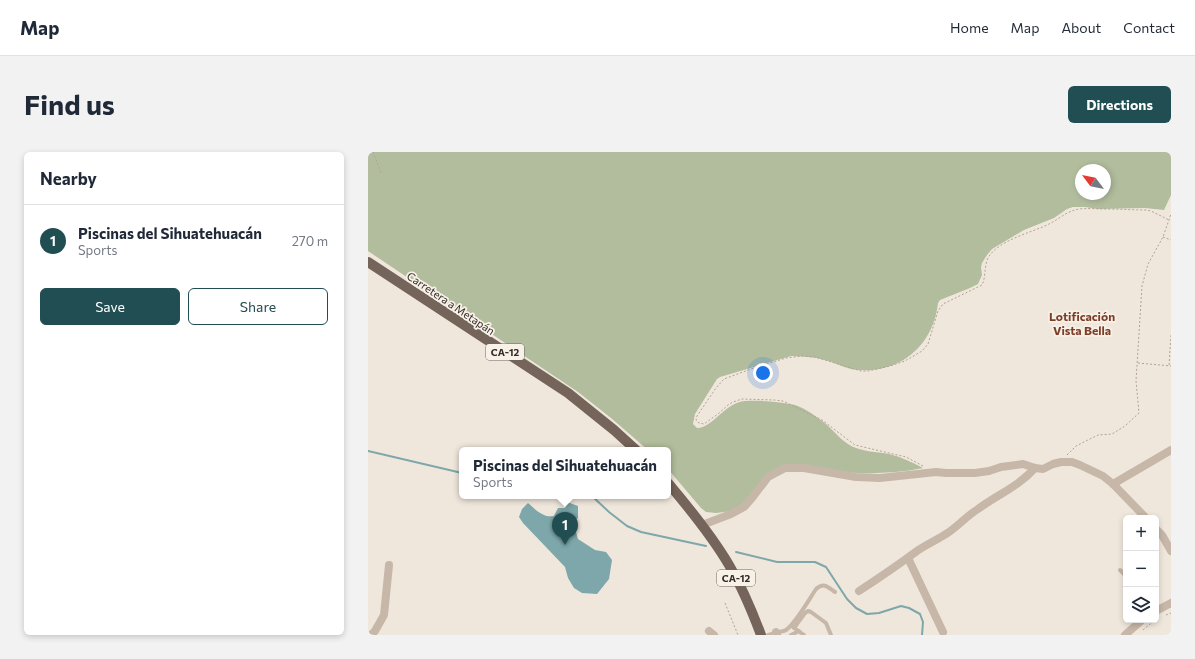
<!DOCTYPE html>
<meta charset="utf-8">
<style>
body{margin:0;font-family:Commissioner,sans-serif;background:#f2f2f3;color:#1f2937}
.controls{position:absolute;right:12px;bottom:12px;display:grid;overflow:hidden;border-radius:6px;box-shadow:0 2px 6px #0003}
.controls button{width:36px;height:36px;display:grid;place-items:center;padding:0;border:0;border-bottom:1px solid #e0e1e3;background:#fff;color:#1f2937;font:20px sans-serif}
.compass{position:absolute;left:707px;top:12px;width:36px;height:36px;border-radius:50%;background:#fff;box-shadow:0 2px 6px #0003;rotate:302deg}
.you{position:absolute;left:395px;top:221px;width:14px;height:14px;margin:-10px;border:3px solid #fff;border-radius:50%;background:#1a73e8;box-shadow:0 0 0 6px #1a73e833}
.badge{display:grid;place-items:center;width:26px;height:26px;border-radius:50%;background:#214e52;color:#fff;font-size:13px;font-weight:700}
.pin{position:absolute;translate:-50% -33px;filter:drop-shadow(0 1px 2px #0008)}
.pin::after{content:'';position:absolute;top:21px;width:14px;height:12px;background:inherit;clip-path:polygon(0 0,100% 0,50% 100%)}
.popup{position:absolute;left:91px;top:295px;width:212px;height:52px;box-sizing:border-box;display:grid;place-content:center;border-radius:6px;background:#fff;filter:drop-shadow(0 1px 3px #0005);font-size:13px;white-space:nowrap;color:#747a83}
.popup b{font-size:15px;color:#1f2937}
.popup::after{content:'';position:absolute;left:50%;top:100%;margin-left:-8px;border:8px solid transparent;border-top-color:#fff}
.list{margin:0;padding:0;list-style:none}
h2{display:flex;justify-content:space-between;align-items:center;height:52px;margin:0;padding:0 16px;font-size:17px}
h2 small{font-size:13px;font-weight:400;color:#747a83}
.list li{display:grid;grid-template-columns:26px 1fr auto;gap:12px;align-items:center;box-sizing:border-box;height:72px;padding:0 16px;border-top:1px solid #e0e1e3}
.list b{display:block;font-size:15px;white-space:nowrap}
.list p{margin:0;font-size:13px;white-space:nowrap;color:#747a83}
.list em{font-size:13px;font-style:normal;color:#747a83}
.actions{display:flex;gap:8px;padding:12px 16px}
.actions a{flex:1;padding:9px 0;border:1px solid #214e52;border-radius:6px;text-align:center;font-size:14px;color:#214e52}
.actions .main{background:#214e52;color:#fff}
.icon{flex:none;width:22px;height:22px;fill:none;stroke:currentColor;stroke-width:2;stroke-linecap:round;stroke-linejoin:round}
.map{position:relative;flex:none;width:803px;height:483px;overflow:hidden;border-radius:6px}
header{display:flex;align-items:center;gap:24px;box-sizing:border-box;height:56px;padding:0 20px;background:#fff;border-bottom:1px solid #e0e1e3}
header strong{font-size:19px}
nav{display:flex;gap:22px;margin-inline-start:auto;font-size:14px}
.intro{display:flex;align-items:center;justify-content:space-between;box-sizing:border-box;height:96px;padding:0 24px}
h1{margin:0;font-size:28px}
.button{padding:10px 18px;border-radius:6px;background:#214e52;color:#fff;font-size:14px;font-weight:700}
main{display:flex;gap:24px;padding:0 24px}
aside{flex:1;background:#fff;border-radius:6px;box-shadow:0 2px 6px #0003}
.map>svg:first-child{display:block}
.green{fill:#b2bd9d;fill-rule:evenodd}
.water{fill:#7da7aa}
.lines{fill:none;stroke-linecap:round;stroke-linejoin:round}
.stream{stroke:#7da7aa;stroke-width:2}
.path{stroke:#b2a193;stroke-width:1;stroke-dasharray:2 2;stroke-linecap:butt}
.service{stroke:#c7b7a9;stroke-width:4}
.minor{stroke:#c7b7a9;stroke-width:8}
.primary{stroke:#75645a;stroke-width:10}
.labels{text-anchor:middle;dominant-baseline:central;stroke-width:3.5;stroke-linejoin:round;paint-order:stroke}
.shield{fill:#f8f1e8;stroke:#6f6762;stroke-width:1}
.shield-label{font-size:10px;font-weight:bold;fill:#342c28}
.street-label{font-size:11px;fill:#342c28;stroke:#f8f1e8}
.neighbourhood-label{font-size:12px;font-weight:bold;fill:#7d3e28;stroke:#f8f1e8}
</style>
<header>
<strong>Map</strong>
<nav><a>Home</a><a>Map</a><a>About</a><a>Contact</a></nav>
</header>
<div class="intro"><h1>Find us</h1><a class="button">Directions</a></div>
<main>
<aside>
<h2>Nearby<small></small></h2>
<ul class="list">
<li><span class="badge">1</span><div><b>Piscinas del Sihuatehuacán</b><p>Sports</p></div><em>270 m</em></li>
</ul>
<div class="actions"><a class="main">Save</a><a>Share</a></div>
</aside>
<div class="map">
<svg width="803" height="483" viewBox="0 0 803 483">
<rect width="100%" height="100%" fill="#f0e7dc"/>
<path class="green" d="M0 0H803V43L796 58 777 56 730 57 717 55H705L699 57 686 66 656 78 624 97 619 103 614 111 613 115 614 123 610 132 602 136 572 148 570 151C569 158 568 165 565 172 552 206 519 223 483 217 474 215 466 210 457 208 446 205 434 204 423 204L352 225 349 227 327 262 325 272 329 276C344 277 358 249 378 249 392 248 414 250 427 253 437 256 449 265 458 272 468 281 476 292 488 296 499 300 510 300 521 302 533 305 544 310 555 316 506 326 462 319 413 315L380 348 364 359 348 361 338 360 333 356 300 317V298H280L243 266 210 240 0 99ZM713 18H737V42H713Z"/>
<path class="water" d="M199 350 210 354V366L200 372 208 380 210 387 227 398 238 400 244 408 241 427 229 442 214 441 206 436 200 426 197 415 155 371 151 365 154 357 160 351C168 358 175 366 186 364L190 356H197Z"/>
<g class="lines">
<g class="stream">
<path d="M0 299 94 321"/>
<path d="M224 344 241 360 259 374 273 380 338 394"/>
<path d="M368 400 409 410H447L458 415 479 447 488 456 499 462 511 461 533 454 541 456 552 462 555 470 554 483"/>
</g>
<g class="path">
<path d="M5 0 13 21"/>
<path d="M795 85 803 88"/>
<path d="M770 211 803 214"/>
<path d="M801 213 803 183"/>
<path d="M699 303 708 294 730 283 744 282 757 274 771 261 768 229 774 134 780 112 795 85 803 62"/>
<path d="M555 314 538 305 487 293 454 268 415 249 406 248 374 247 365 250 360 253 350 262 336 272 331 271 328 268 329 264 348 236 356 227 383 217 418 206 434 204 447 205 493 219H500L522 214 537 209 554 199 560 192 570 159 575 152 614 133C618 125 616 115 620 106 630 88 663 81 681 72 691 67 699 59 711 57 720 56 729 57 738 57 752 57 765 58 778 58L783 59 801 68"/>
<path d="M357 451 370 483"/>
<path d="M798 463 803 461"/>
<path d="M775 478 787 468"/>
</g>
<g class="service">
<path d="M752 418 758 424"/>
<path d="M425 475 436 483"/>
<path d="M426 476 437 461 440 459 443 460 458 471 463 483"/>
<path d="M400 483C404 481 415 480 418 478 427 472 442 446 448 437 456 430 460 435 467 440"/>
<path d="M423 483 431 479"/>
</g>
<g class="minor">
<path d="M745 332 803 298"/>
<path d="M334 373 363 362 376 355 384 346 400 325 417 316H436L488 325 512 326 568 320 578 321H607L621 319 633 315 655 312 667 316 675 317 685 312 693 310H704L712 313 735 324 745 332 778 366"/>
<path d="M788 377 794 383 803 399"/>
<path d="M540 406 575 480"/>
<path d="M491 439C511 426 530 413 549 399 559 392 571 387 581 380 591 373 599 364 610 357 629 343 651 334 667 316"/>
<path d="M788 459 803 451"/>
<path d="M341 479 346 483"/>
<path d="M408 480 409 483"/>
<path d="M3 483 7 479 16 463 21 413"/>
<path d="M757 483 774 468"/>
</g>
<g class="primary">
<path d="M0 110 200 241 246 278 268 298"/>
<path d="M300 331C322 357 344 384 361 413 374 435 384 459 393 483"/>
</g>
</g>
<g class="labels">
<g class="shield">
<rect x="118" y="192" width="38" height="16" rx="3"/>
<rect x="349" y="418" width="38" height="16" rx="3"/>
</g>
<g class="shield-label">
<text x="137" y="200">CA-12</text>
<text x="368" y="426">CA-12</text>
</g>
<g class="street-label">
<text transform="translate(83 151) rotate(34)">Carretera a Metapán</text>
</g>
<g class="neighbourhood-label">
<text x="714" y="164">Lotificación<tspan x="714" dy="14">Vista Bella</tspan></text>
</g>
</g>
</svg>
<div class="controls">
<button>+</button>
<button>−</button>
<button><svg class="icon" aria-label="layers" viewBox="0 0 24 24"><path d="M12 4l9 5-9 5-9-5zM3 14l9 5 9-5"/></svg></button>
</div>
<svg class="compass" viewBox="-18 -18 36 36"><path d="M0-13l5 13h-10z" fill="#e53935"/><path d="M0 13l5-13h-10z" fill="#747a83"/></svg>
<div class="you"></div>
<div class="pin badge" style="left:197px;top:393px">1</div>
<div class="popup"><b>Piscinas del Sihuatehuacán</b>Sports</div>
</div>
</main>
